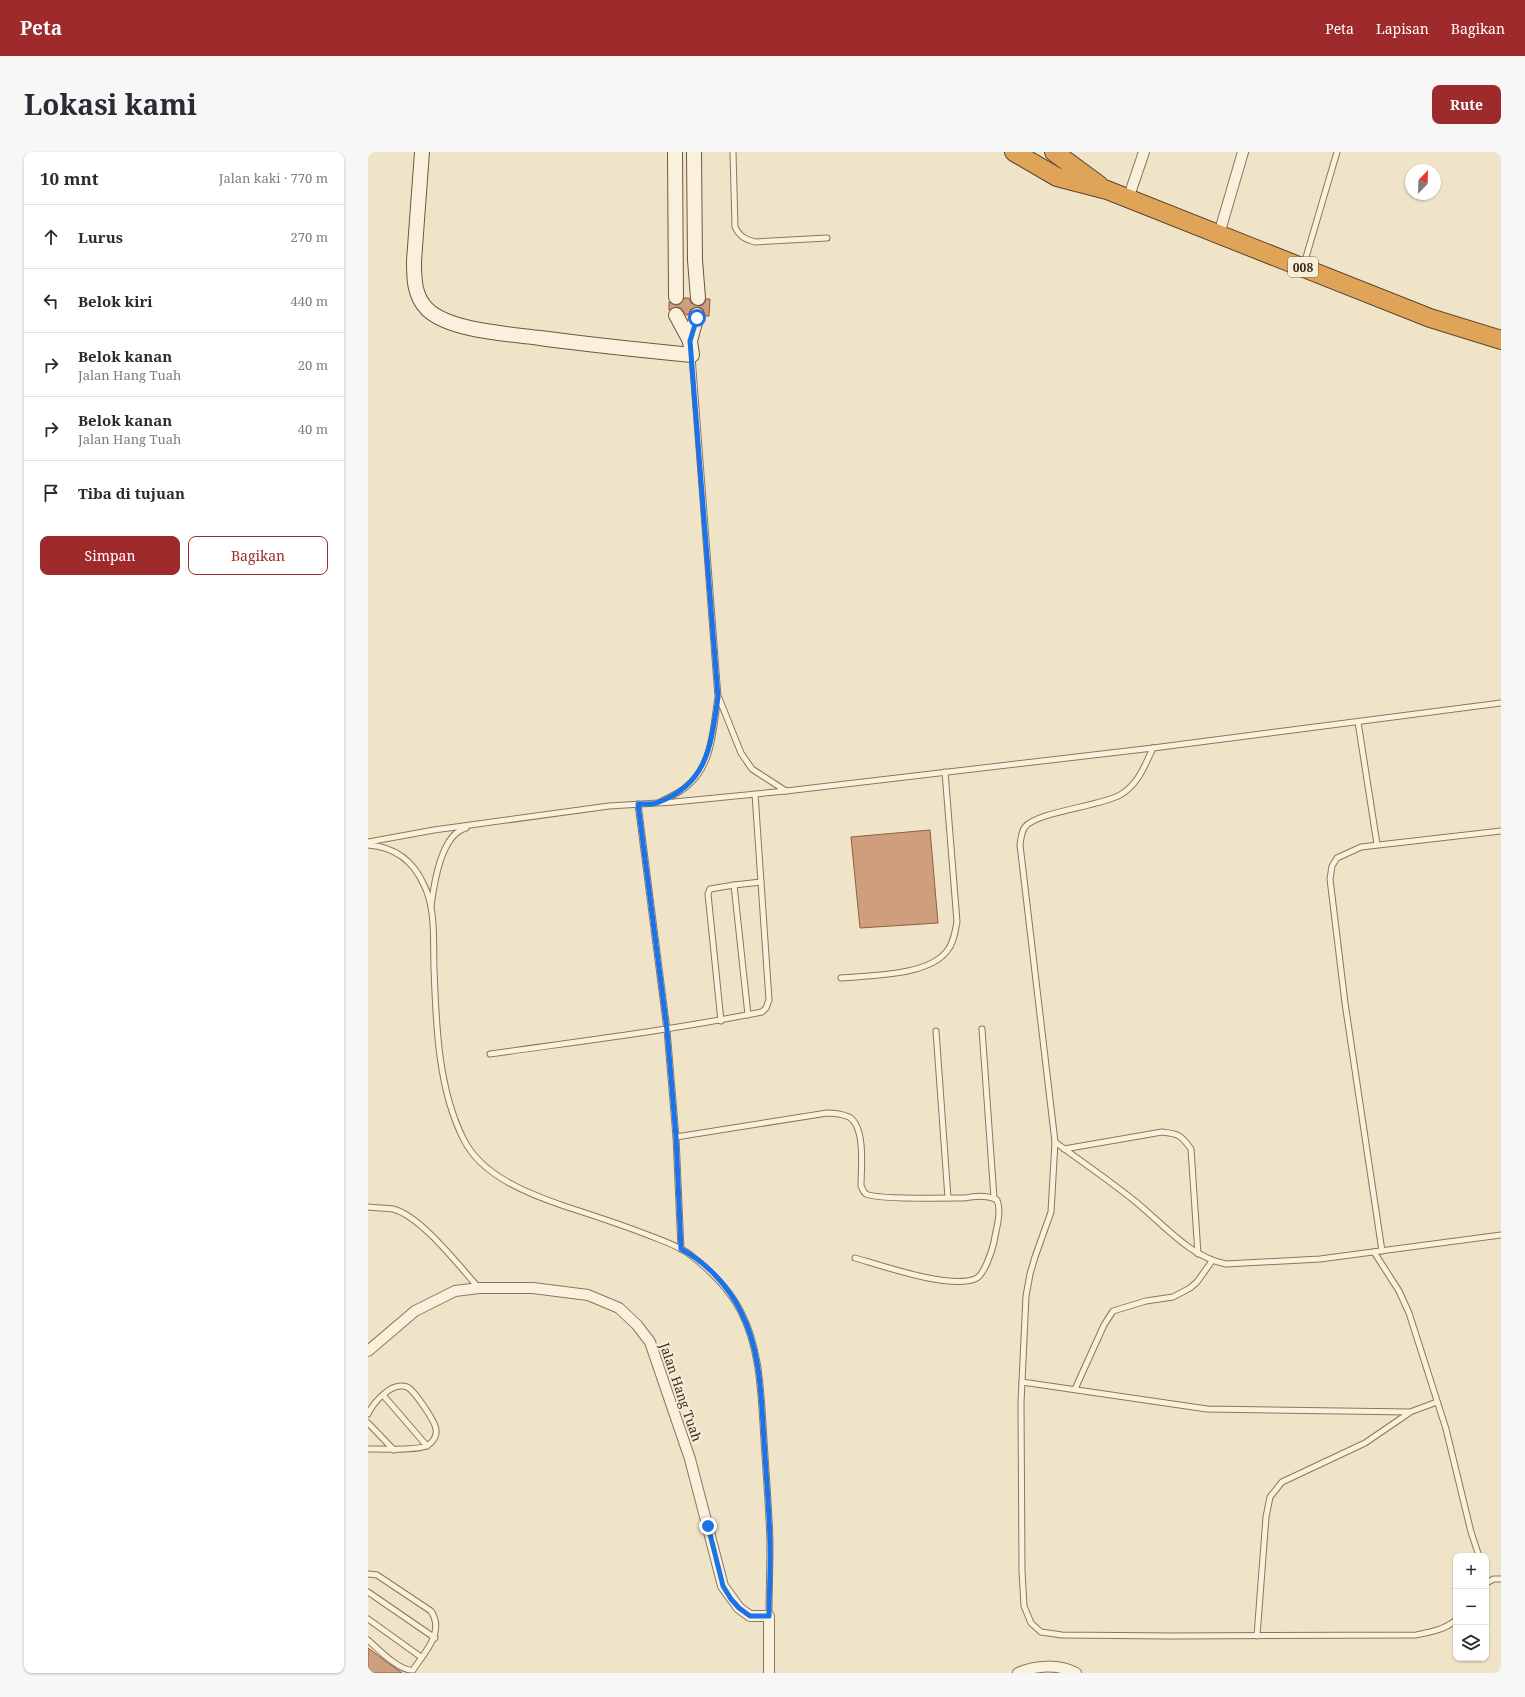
<!DOCTYPE html>
<html lang="id">
<meta charset="utf-8">
<style>
body{margin:0;font-family:"Noto Serif",serif;background:#f7f7f7;color:#2b2b33}
.controls{position:absolute;right:12px;bottom:12px;display:grid;overflow:hidden;border-radius:8px;box-shadow:0 1px 3px #0004}
.controls button{width:36px;height:36px;display:grid;place-items:center;padding:0;border:0;border-bottom:1px solid #e1e1e2;background:#fff;color:#2b2b33;font:20px sans-serif}
.compass{position:absolute;left:1037px;top:12px;width:36px;height:36px;border-radius:50%;background:#fff;box-shadow:0 1px 3px #0004;rotate:23deg}
.stop{position:absolute;width:12px;height:12px;margin:-9px;border:3px solid #1a73e8;border-radius:50%;background:#fff}
.stop.end{background:#1a73e8;border-color:#fff;box-shadow:0 1px 4px #0008}
.list{margin:0;padding:0;list-style:none}
h2{display:flex;justify-content:space-between;align-items:center;height:52px;margin:0;padding:0 16px;font-size:17px}
h2 small{font-size:13px;font-weight:400;color:#7c7c81}
.list li{display:grid;grid-template-columns:26px 1fr auto;gap:12px;align-items:center;box-sizing:border-box;height:64px;padding:0 16px;border-top:1px solid #e1e1e2}
.list b{display:block;font-size:15px;white-space:nowrap}
.list p{margin:0;font-size:13px;white-space:nowrap;color:#7c7c81}
.list em{font-size:13px;font-style:normal;color:#7c7c81}
.actions{display:flex;gap:8px;padding:12px 16px}
.actions a{flex:1;padding:9px 0;border:1px solid #9e2a2b;border-radius:8px;text-align:center;font-size:14px;color:#9e2a2b}
.actions .main{background:#9e2a2b;color:#fff}
.icon{flex:none;width:22px;height:22px;fill:none;stroke:currentColor;stroke-width:2;stroke-linecap:round;stroke-linejoin:round}
.map{position:relative;flex:none;width:1133px;height:1521px;overflow:hidden;border-radius:8px}
header{display:flex;align-items:center;gap:24px;box-sizing:border-box;height:56px;padding:0 20px;background:#9e2a2b;color:#fff}
header strong{font-size:19px}
nav{display:flex;gap:22px;margin-inline-start:auto;font-size:14px}
.intro{display:flex;align-items:center;justify-content:space-between;box-sizing:border-box;height:96px;padding:0 24px}
h1{margin:0;font-size:28px}
.button{padding:10px 18px;border-radius:8px;background:#9e2a2b;color:#fff;font-size:14px;font-weight:700}
main{display:flex;gap:24px;padding:0 24px}
aside{flex:1;background:#fff;border-radius:8px;box-shadow:0 1px 3px #0004}
.map>svg:first-child{display:block}
.building{fill:#cf9f7d;stroke:#8d5f41}
.lines{fill:none;stroke-linecap:round;stroke-linejoin:round}
.lane-casing{stroke:#8d765c;stroke-width:7}
.street-casing{stroke:#8d765c;stroke-width:12}
.secondary-casing{stroke:#6f573f;stroke-width:16}
.highway-casing{stroke:#5b4430;stroke-width:20}
.lane{stroke:#faf1dc;stroke-width:5}
.street{stroke:#faf1dc;stroke-width:10}
.secondary{stroke:#faf1dc;stroke-width:14}
.highway{stroke:#e0a458;stroke-width:18}
.route{stroke:#1a73e8;stroke-width:5}
.labels{text-anchor:middle;dominant-baseline:central;stroke-width:4;stroke-linejoin:round;paint-order:stroke}
.shield{fill:#f7eed8;stroke:#756857;stroke-width:1}
.shield-label{font-size:12px;font-weight:bold;fill:#3d2e20}
.street-label{font-size:13px;fill:#3d2e20;stroke:#f7eed8}
</style>
<header>
<strong>Peta</strong>
<nav><a>Peta</a><a>Lapisan</a><a>Bagikan</a></nav>
</header>
<div class="intro"><h1>Lokasi kami</h1><a class="button">Rute</a></div>
<main>
<aside>
<h2>10 mnt<small>Jalan kaki · 770 m</small></h2>
<ul class="list">
<li><svg class="icon" aria-label="ahead" viewBox="0 0 24 24"><path d="M12 20V5M6 11l6-6 6 6"/></svg><div><b>Lurus</b></div><em>270 m</em></li>
<li><svg class="icon" aria-label="left" viewBox="0 0 24 24"><path d="M17 20v-9H6M10 6l-5 5 5 5"/></svg><div><b>Belok kiri</b></div><em>440 m</em></li>
<li><svg class="icon" aria-label="right" viewBox="0 0 24 24"><path d="M7 20v-9h11M14 6l5 5-5 5"/></svg><div><b>Belok kanan</b><p>Jalan Hang Tuah</p></div><em>20 m</em></li>
<li><svg class="icon" aria-label="right" viewBox="0 0 24 24"><path d="M7 20v-9h11M14 6l5 5-5 5"/></svg><div><b>Belok kanan</b><p>Jalan Hang Tuah</p></div><em>40 m</em></li>
<li><svg class="icon" aria-label="arrive" viewBox="0 0 24 24"><path d="M6 21V4h12l-3 4 3 4H6"/></svg><div><b>Tiba di tujuan</b></div></li>
</ul>
<div class="actions"><a class="main">Simpan</a><a>Bagikan</a></div>
</aside>
<div class="map">
<svg width="1133" height="1521" viewBox="0 0 1133 1521">
<rect width="100%" height="100%" fill="#f0e4c8"/>
<g class="building">
<path d="M316 146H321L323 151 330 154 335 153 338 147H342L341 164H337L335 157 331 155 323 157 320 163H318L313 156 309 155 301 158V150L308 153 312 152Z"/>
<path d="M562 678 570 771 492 776 483 685Z"/>
<path d="M0 1496 19 1510 34 1521H0Z"/>
</g>
<g class="lines">
<defs>
<g id="lane">
<path d="M365 0 367 75C372 85 377 87 387 90L459 86"/>
<path d="M936 112 969 0"/>
<path d="M351 546 373 601 384 617 418 639"/>
<path d="M990 570 1009 692"/>
<path d="M785 596C777 613 770 633 752 643 733 654 668 660 657 675 653 680 653 687 652 693L687 990 683 1060 667 1105 662 1122 658 1144 653 1251 654 1419 656 1454 663 1471 673 1480 694 1483 804 1484 1048 1483C1063 1480 1076 1478 1088 1468"/>
<path d="M292 650C301 645 312 641 319 634 345 613 345 576 350 545L324 204"/>
<path d="M270 652 299 878 308 985 313 1097"/>
<path d="M0 690 66 678 241 654 306 650 418 639 785 596 1133 551"/>
<path d="M0 693C27 695 45 708 56 733 68 757 65 789 66 816 68 872 70 938 96 988 114 1024 161 1042 196 1054 224 1063 252 1072 280 1083 293 1088 308 1093 320 1101 341 1117 360 1135 372 1158 393 1197 393 1245 396 1288 398 1322 401 1356 402 1390 402 1415 401 1440 401 1464"/>
<path d="M366 733 380 863"/>
<path d="M63 754C66 732 73 682 98 676"/>
<path d="M473 826C503 823 560 824 579 799 586 791 587 779 589 770L577 620"/>
<path d="M353 869 340 742 342 737 366 733 393 730"/>
<path d="M614 877 626 1046"/>
<path d="M568 879 580 1046"/>
<path d="M122 902C213 889 304 878 394 860L398 856 401 848 387 642"/>
<path d="M308 985 459 961C467 961 474 962 481 965 498 975 493 1017 493 1034 495 1037 495 1040 498 1042 509 1048 579 1046 595 1046 606 1045 619 1042 629 1048 634 1060 628 1077 626 1090 624 1099 616 1124 607 1127 581 1137 515 1114 487 1106"/>
<path d="M687 990C714 1010 742 1029 768 1050 796 1073 822 1105 858 1112L952 1107 1133 1083"/>
<path d="M696 997 794 980C811 982 813 983 823 997L830 1102"/>
<path d="M0 1055C8 1056 17 1056 25 1057 53 1064 91 1114 111 1136"/>
<path d="M1014 1099 977 851 962 727 964 714 969 706 993 695 1133 679"/>
<path d="M1006 1100 1031 1139 1041 1161 1078 1277 1103 1380 1111 1404"/>
<path d="M654 1230 839 1257 1042 1260 1069 1250"/>
<path d="M707 1237 736 1173 745 1159 778 1149 805 1145 822 1136 829 1130 844 1109"/>
<path d="M15 1243 59 1294"/>
<path d="M0 1262C5 1251 21 1233 34 1234 36 1234 40 1235 42 1237 48 1242 68 1270 68 1278 69 1284 65 1290 60 1293 52 1299 12 1297 0 1297"/>
<path d="M0 1271 26 1298"/>
<path d="M0 1422 9 1423 63 1459C77 1480 57 1500 45 1518 32 1520 10 1497 0 1488"/>
<path d="M1118 1431 1126 1427H1133"/>
<path d="M0 1440 67 1486"/>
<path d="M0 1467 53 1505"/>
<path d="M889 1484 898 1365 902 1345 914 1330 997 1291 1041 1261"/>
</g>
<g id="street">
<path d="M760 47 776 0"/>
<path d="M851 82 875 0"/>
<path d="M0 1199 47 1159 87 1139 111 1136H165L220 1143 251 1156 269 1173 282 1190 322 1307 355 1434 371 1456 382 1464H401V1521"/>
<path d="M650 1521C667 1513 691 1512 708 1521"/>
</g>
<g id="secondary">
<path d="M54 0 46 109C46 126 46 144 59 157 81 179 142 182 172 186 223 193 273 198 324 203L322 189 329 163"/>
<path d="M307 0 308 145"/>
<path d="M326 0 327 108 330 146"/>
<path d="M308 163 322 189"/>
</g>
<g id="highway">
<path d="M646 0 689 25 739 38 1062 166 1133 188"/>
<path d="M686 0 731 33"/>
</g>
</defs>
<use href="#lane" class="lane-casing"/>
<use href="#street" class="street-casing"/>
<use href="#secondary" class="secondary-casing"/>
<use href="#highway" class="highway-casing"/>
<use href="#lane" class="lane"/>
<use href="#street" class="street"/>
<use href="#secondary" class="secondary"/>
<use href="#highway" class="highway"/>
</g>
<g class="lines">
<path class="route" d="M329 166 322 189 350 545C343 591 341 631 291 650 285 653 277 652 270 652L299 878 308 985 313 1097C338 1110 361 1135 373 1160 393 1199 393 1245 396 1288 398 1321 401 1355 402 1388 403 1413 401 1439 401 1464H382L371 1456 363 1447 355 1434 340 1374"/>
</g>
<g class="labels">
<rect class="shield" x="920" y="105" width="30" height="20" rx="3"/>
<g class="shield-label">
<text x="935" y="115">008</text>
</g>
<g class="street-label">
<text transform="translate(313 1240) rotate(71)">Jalan Hang Tuah</text>
</g>
</g>
</svg>
<div class="controls">
<button>+</button>
<button>−</button>
<button><svg class="icon" aria-label="layers" viewBox="0 0 24 24"><path d="M12 4l9 5-9 5-9-5zM3 14l9 5 9-5"/></svg></button>
</div>
<svg class="compass" viewBox="-18 -18 36 36"><path d="M0-13l5 13h-10z" fill="#e53935"/><path d="M0 13l5-13h-10z" fill="#7c7c81"/></svg>
<div class="stop" style="left:329px;top:166px"></div>
<div class="stop end" style="left:340px;top:1374px"></div>
</div>
</main>
